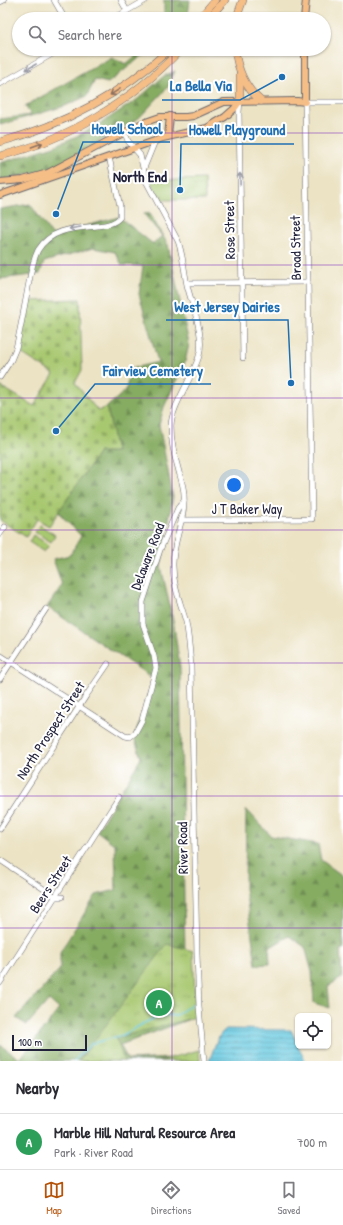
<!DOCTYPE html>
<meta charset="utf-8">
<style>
body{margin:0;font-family:"Patrick Hand",sans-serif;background:#f2f2f3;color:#2b2b33}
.controls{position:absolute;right:12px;bottom:12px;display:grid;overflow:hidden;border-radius:6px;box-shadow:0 1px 3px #0004}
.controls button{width:36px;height:36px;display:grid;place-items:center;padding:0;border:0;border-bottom:1px solid #e1e1e2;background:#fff;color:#2b2b33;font:20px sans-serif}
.scale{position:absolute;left:12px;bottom:10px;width:75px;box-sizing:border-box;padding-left:4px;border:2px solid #22223b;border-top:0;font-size:11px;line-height:14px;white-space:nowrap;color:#22223b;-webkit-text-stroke:3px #fff;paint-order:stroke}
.you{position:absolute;left:234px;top:485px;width:14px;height:14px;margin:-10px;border:3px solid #fff;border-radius:50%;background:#1a73e8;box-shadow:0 0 0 6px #1a73e833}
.badge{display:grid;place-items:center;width:26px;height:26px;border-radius:50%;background:#b45309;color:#fff;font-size:13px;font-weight:700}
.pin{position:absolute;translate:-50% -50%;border:2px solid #fff;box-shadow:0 1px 4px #0006}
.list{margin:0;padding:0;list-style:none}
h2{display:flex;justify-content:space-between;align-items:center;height:52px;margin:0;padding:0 16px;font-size:17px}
h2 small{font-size:13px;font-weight:400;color:#7c7c81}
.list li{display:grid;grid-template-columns:26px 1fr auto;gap:12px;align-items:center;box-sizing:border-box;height:56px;padding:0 16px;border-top:1px solid #e1e1e2}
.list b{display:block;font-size:15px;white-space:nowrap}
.list p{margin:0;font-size:13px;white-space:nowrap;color:#7c7c81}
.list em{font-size:13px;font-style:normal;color:#7c7c81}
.icon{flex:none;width:22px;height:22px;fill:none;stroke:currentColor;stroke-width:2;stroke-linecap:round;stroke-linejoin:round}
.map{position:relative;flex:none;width:343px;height:1061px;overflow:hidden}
.search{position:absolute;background:#fff;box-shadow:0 1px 3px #0004;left:12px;right:12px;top:12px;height:44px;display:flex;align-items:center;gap:10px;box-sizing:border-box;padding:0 14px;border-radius:22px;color:#7c7c81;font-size:15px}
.sheet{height:108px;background:#fff}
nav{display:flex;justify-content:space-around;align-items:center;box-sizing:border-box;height:56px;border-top:1px solid #e1e1e2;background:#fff;font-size:11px;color:#7c7c81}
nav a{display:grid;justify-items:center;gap:2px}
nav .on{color:#b45309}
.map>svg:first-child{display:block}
.forest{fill:url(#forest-firs);stroke:#54674e}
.cemetery{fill:url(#cemetery-stones);stroke:#657556}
.park{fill:url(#park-tufts);stroke:#657556}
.pitch{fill:#a8c870;stroke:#657556}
.water{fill:url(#water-rules);stroke:#42748d}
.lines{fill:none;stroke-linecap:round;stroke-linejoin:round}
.stream{stroke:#61c7df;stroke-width:1.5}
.minor-casing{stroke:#69666b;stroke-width:6}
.major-casing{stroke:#69666b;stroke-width:8}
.highway-casing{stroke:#69666b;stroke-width:8}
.minor{stroke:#fff;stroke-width:5}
.major{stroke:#f6be87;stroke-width:6}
.highway{stroke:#f6be87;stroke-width:7}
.oneway{stroke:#9c9ca7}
.oneway2{stroke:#8c7061}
.grid{fill:none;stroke:#7b2cbf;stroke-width:1;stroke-opacity:0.55}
.labels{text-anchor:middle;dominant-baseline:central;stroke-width:4;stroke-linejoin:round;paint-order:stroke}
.street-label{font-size:14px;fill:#22223b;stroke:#fff}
.neighbourhood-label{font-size:15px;font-weight:bold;fill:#22223b;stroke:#fff}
.leader{fill:none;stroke:#1f6fb2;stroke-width:1.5}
.callout-dot{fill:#1f6fb2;stroke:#fff;stroke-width:1.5}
.callout-label{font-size:15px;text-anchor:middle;font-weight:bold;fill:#1f6fb2;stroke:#fff;stroke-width:4;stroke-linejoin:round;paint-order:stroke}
</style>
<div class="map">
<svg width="343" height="1061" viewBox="0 0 343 1061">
<defs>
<pattern id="forest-firs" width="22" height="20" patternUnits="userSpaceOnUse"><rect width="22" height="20" fill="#86ac62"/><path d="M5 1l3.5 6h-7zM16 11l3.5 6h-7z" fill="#6d8c52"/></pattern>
<pattern id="cemetery-stones" width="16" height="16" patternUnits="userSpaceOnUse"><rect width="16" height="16" fill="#a8c870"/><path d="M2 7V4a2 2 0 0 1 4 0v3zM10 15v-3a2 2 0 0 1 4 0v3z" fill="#90ac62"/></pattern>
<pattern id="park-tufts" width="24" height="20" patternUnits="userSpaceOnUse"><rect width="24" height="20" fill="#a8c870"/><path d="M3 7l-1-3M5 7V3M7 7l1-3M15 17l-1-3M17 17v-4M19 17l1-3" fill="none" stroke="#90ac62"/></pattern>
<pattern id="water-rules" width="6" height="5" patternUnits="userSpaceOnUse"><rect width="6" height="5" fill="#61c7df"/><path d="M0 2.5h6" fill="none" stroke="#50a1b6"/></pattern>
</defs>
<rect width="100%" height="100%" fill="#fff"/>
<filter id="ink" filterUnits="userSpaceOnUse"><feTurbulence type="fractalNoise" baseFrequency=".025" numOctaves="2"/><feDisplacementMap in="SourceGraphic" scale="8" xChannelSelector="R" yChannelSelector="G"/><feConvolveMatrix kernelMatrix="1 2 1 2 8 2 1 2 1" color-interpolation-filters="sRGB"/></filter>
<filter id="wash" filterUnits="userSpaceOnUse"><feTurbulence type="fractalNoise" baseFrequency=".012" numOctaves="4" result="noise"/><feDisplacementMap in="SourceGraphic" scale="16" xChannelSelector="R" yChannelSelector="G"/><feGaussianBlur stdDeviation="0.9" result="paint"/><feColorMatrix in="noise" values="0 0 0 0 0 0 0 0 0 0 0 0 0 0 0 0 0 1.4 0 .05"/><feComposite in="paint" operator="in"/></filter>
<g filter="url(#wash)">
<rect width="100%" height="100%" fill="#ece3c4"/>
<g class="forest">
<path d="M164 0H190L188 15 184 19H164Z"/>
<path d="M144 49H151L108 83 95 80 87 96 65 106 0 125V119L31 115 25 106 112 57 126 64Z"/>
<path d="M175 71 168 87 139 118 53 168 8 179H0V163L54 146 79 135 103 122 138 99 164 76Z"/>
<path d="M30 204 52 235 119 217 153 244 162 236 144 214 149 212 168 245 189 344 185 362 164 407 159 425 173 497 161 566 174 625 180 668 185 955 190 1019 120 1045 128 1060 193 1057V1061H0V1045L20 1059 59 1009 49 1000 27 1025 16 1018 60 969V952L96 895 116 890 115 845 97 831 141 758 134 737 154 679 47 607 62 585 53 559 70 555 81 536 58 512 99 452H116L107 407 126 390 130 369 158 362 139 294 143 266 122 265 115 252 93 248 44 262 40 274 0 279V209Z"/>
<path d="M246 809 271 836 318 844 321 860 343 876V949L340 950 342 978 328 986 330 1008 314 1003 312 972 305 947 289 936 269 948 270 964 256 965 245 888Z"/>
</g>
<path class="cemetery" d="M80 299 82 370 75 383 98 411 107 407 116 452H99L49 526 37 519 26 537 0 520V386L34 406 54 374 21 353 20 347 28 301Z"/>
<g class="park">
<path d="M204 179 205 200H161L150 181Z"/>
<path d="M167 944 193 951 196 1017 116 1038 124 1061H79Z"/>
<path d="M199 1050 200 1061H159Z"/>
</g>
<g class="pitch">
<path d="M40 525 55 535 51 542 35 532Z"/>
<path d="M33 535 49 545 44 552 29 542Z"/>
</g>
<path class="water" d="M226 1029 291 1030 305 1061H209C214 1050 216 1036 226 1029Z"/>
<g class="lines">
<path class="stream" d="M74 1061 91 1044 123 1035 150 1020 166 1015 175 1016 192 1004"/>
</g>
</g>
<g filter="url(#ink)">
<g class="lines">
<defs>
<g id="minor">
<path d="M54 0 65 19"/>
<path d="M121 0 127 11"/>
<path d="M0 2 4 0"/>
<path d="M113 19 146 0"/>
<path d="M0 84 61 49"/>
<path d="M240 101 239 112 243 358"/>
<path d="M125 133 128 141 140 155 146 181 178 241C183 255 184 270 187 285 192 306 205 335 199 356 193 377 171 407 171 426 171 440 174 455 178 468 180 477 184 486 184 495 186 519 172 542 173 566 173 586 181 604 186 622 189 637 190 652 191 667L197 954 199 1007 204 1061"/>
<path d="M144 168 155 141"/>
<path d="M187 283 308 282"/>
<path d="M0 377 11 360 16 348C21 327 25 304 29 282 31 271 33 260 38 250 59 216 107 235 120 217V206L109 157"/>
<path d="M181 520 312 519 305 102H343"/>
<path d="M0 534 5 527"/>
<path d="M0 655 125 736 130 737 135 733 142 720 156 668 154 656 143 624V602L160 550 178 508 184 501"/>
<path d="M0 679 46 609"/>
<path d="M0 829 86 696 108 664"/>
<path d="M0 860 56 897H62"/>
<path d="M0 983 119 797"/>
</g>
<g id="major">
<path d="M304 19 306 0"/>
<path d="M168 136 170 116"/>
<path d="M0 182 23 180 48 173 140 124 160 117H186L193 116 224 102 297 101 305 102V49"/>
<path d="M0 195 163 138 207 128 225 117 234 109 240 101"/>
</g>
<g id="highway">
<path d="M199 19 215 0"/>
<path d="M208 19 225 0"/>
<path d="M236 19 243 0"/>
<path d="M235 49C237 69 246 89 261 101"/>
<path d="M240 74V101"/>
<path d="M0 142C64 125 121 94 170 49"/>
<path d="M0 156C70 139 132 101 181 49"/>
</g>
</defs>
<use href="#minor" class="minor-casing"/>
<use href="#major" class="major-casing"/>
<use href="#highway" class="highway-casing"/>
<use href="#minor" class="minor"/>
<use href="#major" class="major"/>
<use href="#highway" class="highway"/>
</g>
<defs><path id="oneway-shaft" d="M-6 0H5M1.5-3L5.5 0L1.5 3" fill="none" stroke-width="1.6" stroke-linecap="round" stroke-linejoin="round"/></defs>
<g class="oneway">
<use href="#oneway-shaft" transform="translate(31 67) rotate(150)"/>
<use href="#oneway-shaft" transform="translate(240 179) rotate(-91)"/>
<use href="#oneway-shaft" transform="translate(75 228) rotate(171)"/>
</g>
<g class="oneway2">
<use href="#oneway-shaft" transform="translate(115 92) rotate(148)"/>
<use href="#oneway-shaft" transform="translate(37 145) rotate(-20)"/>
</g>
</g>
<path class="grid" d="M172 0V19M172 49V1061M0 133H343M0 265H343M0 398H343M0 530H343M0 663H343M0 796H343M0 928H343"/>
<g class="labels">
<g class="street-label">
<text transform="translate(229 230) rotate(-91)">Rose Street</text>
<text transform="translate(295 248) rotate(-91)">Broad Street</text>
<text x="247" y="508">J T Baker Way</text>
<text transform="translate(147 556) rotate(-69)">Delaware Road</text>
<text transform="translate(50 730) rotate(-57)">North Prospect Street</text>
<text transform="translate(182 848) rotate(-91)">River Road</text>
<text transform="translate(50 884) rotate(-57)">Beers Street</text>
</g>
<g class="neighbourhood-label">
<text x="140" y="176">North End</text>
</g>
</g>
<path class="leader" d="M282 77L240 100H162M56 214L83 142H170M180 190L181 144H294M291 383L288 320H166M56 431L95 384H211"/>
<g class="callout-dot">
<circle cx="282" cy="77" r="4"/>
<circle cx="56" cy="214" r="4"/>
<circle cx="180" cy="190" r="4"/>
<circle cx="291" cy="383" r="4"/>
<circle cx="56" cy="431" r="4"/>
</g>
<g class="callout-label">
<text x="201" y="91">La Bella Via</text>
<text x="127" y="134">Howell School</text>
<text x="237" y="135">Howell Playground</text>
<text x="227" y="312">West Jersey Dairies</text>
<text x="153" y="376">Fairview Cemetery</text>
</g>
</svg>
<div class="controls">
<button><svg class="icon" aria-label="locate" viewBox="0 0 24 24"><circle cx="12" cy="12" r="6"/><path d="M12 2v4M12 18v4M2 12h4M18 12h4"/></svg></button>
</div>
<div class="scale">100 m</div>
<div class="you"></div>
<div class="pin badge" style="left:159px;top:1003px;background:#2e9e5b">A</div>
<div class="search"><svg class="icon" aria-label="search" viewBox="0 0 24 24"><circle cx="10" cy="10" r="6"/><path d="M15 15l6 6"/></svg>Search here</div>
</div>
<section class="sheet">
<h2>Nearby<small></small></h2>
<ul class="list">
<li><span class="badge" style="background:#2e9e5b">A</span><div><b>Marble Hill Natural Resource Area</b><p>Park · River Road</p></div><em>700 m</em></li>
</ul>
</section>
<nav>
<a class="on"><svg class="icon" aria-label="map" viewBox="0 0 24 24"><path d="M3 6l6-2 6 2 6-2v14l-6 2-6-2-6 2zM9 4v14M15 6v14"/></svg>Map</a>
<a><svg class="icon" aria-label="directions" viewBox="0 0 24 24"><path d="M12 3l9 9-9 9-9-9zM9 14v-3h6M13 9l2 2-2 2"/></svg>Directions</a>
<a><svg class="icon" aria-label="saved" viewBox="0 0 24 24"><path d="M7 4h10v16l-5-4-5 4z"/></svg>Saved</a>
</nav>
